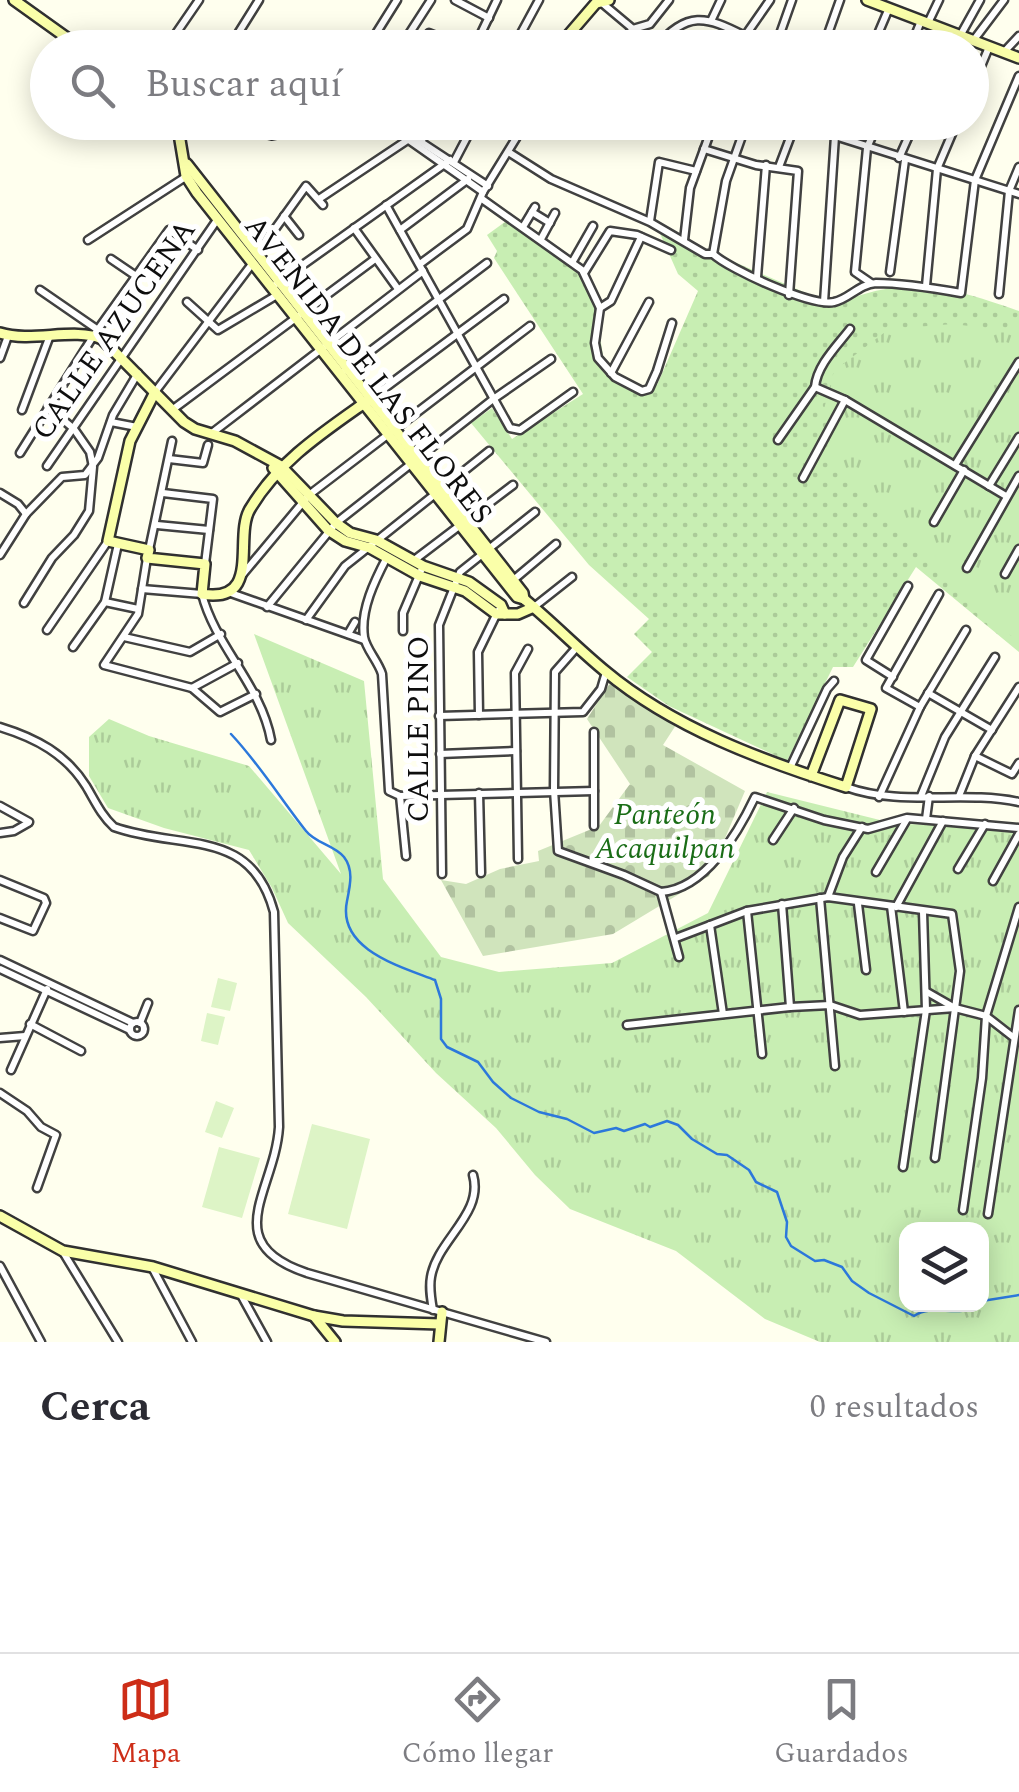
<!DOCTYPE html>
<html lang="es">
<meta charset="utf-8">
<style>
body{margin:0;font-family:Spectral,serif;background:#f2f2f3;color:#2b2b33}
.controls{position:absolute;right:30px;bottom:30px;display:grid;overflow:hidden;border-radius:20px;box-shadow:0 5px 25px #0003}
.controls button{width:90px;height:90px;display:grid;place-items:center;padding:0;border:0;border-bottom:2px solid #e1e1e2;background:#fff;color:#2b2b33;font:50px sans-serif}
.list{margin:0;padding:0;list-style:none}
h2{display:flex;justify-content:space-between;align-items:center;height:130px;margin:0;padding:0 40px;font-size:42px}
h2 small{font-size:32px;font-weight:400;color:#7c7c81}
.icon{flex:none;width:55px;height:55px;fill:none;stroke:currentColor;stroke-width:2;stroke-linecap:round;stroke-linejoin:round}
.map{position:relative;flex:none;width:1019px;height:1342px;overflow:hidden}
.search{position:absolute;background:#fff;box-shadow:0 5px 25px #0003;left:30px;right:30px;top:30px;height:110px;display:flex;align-items:center;gap:25px;box-sizing:border-box;padding:0 35px;border-radius:55px;color:#7c7c81;font-size:38px}
.sheet{height:310px;background:#fff}
nav{display:flex;justify-content:space-around;align-items:center;box-sizing:border-box;height:140px;border-top:2px solid #e1e1e2;background:#fff;font-size:28px;color:#7c7c81}
nav a{display:grid;justify-items:center;gap:5px}
nav .on{color:#cd2d17}
.map>svg:first-child{display:block}
.grass{fill:url(#grass-dots)}
.cemetery{fill:url(#cemetery-stones)}
.park{fill:url(#park-tufts);fill-rule:evenodd}
.pitch{fill:#ddf4c6}
.lines{fill:none;stroke-linecap:round;stroke-linejoin:round}
.stream{stroke:#2c78db;stroke-width:2.5}
.street-casing{stroke:#414141;stroke-width:11}
.secondary-casing{stroke:#303030;stroke-width:14}
.street{stroke:#fff;stroke-width:6}
.secondary{stroke:#faffa9;stroke-width:9}
.labels{text-anchor:middle;dominant-baseline:central;stroke-width:10;stroke-linejoin:round;paint-order:stroke}
.street-label{font-size:30px;fill:#0e0e0e;stroke:#fff}
.park-label{font-size:30px;font-style:italic;fill:#1a6d17;stroke:#fff}
</style>
<div class="map">
<svg width="1019" height="1342" viewBox="0 0 1019 1342">
<defs>
<pattern id="grass-dots" width="8" height="8" patternUnits="userSpaceOnUse" patternTransform="scale(2.5)"><rect width="8" height="8" fill="#c8eeb3"/><path d="M2 2h.1M6 6h.1" fill="none" stroke="#abcb99" stroke-width="1.8" stroke-linecap="round"/></pattern>
<pattern id="cemetery-stones" width="16" height="16" patternUnits="userSpaceOnUse" patternTransform="scale(2.5)"><rect width="16" height="16" fill="#d0e4bc"/><path d="M2 7V4a2 2 0 0 1 4 0v3zM10 15v-3a2 2 0 0 1 4 0v3z" fill="#b1c2a0"/></pattern>
<pattern id="park-tufts" width="24" height="20" patternUnits="userSpaceOnUse" patternTransform="scale(2.5)"><rect width="24" height="20" fill="#c8eeb3"/><path d="M3 7l-1-3M5 7V3M7 7l1-3M15 17l-1-3M17 17v-4M19 17l1-3" fill="none" stroke="#abcb99"/></pattern>
</defs>
<rect width="100%" height="100%" fill="#ffe"/>
<path class="grass" d="M509 219 569 260 594 295 603 356 626 387 657 385 698 291 678 274 658 229 834 305C906 274 948 286 1019 311V652L916 567 853 667H833L787 761 669 706 627 677 652 652 634 634 649 619 589 565 471 423 492 408 512 439 583 394 494 258 497 251 487 235Z"/>
<path class="cemetery" d="M610 683 676 725 663 745 745 791 709 876 613 934 483 956 441 880 466 884 500 869 539 861 538 851 599 826 630 784 587 719Z"/>
<g class="park">
<path d="M953 324 1019 332V643L884 520 834 469 824 409 834 371 889 329Z"/>
<path d="M254 634 364 681 383 879 441 957 499 972 612 963 708 913 767 792 896 824 1019 826V1342H820L765 1319 676 1251 570 1209 535 1175 496 1128 436 1073 366 997 288 923 272 888 249 850 164 828 108 808 89 776V737L109 719 149 736 249 766 341 874ZM906 1230H982V1304H906Z"/>
</g>
<g class="pitch">
<path d="M218 978 237 983 230 1011 211 1007Z"/>
<path d="M207 1013 225 1017 218 1045 201 1041Z"/>
<path d="M216 1101 234 1108 222 1138 205 1132Z"/>
<path d="M312 1124 370 1139 347 1229 288 1214Z"/>
<path d="M219 1147 260 1158 242 1218 202 1207Z"/>
</g>
<g class="lines">
<g class="stream">
<path d="M231 734C260 765 280 798 306 831 315 843 334 845 344 857 354 870 350 886 347 901 337 949 399 966 435 980L441 999V1039L447 1047 478 1062 493 1082 511 1098 539 1112 567 1119 594 1133 616 1128 624 1131 645 1124 650 1127 667 1121 678 1125 692 1139 717 1154 727 1155 749 1170 756 1182 777 1192 787 1222 786 1237 791 1246 815 1261 824 1260 842 1267 852 1281 869 1293 914 1316C935 1302 959 1320 978 1304"/>
<path d="M982 1301 1019 1295"/>
</g>
<defs>
<g id="street">
<path d="M455 0 489 18"/>
<path d="M602 3 633 29"/>
<path d="M712 19 721 0"/>
<path d="M928 23 939 0"/>
<path d="M429 33 467 48"/>
<path d="M960 36 980 0"/>
<path d="M973 41 1004 0"/>
<path d="M166 48 199 0"/>
<path d="M229 48 259 0"/>
<path d="M367 48 397 0"/>
<path d="M400 48 431 0"/>
<path d="M474 48 497 0"/>
<path d="M513 48 539 0"/>
<path d="M616 48 633 29 650 24 669 0"/>
<path d="M655 48C687 10 706 16 745 36"/>
<path d="M741 48 745 36 770 0"/>
<path d="M775 48 792 0"/>
<path d="M823 48 840 0"/>
<path d="M872 48 889 8"/>
<path d="M910 48 921 21"/>
<path d="M948 48 954 34"/>
<path d="M1004 52 1019 36"/>
<path d="M972 88 989 47"/>
<path d="M401 133 421 142 488 186"/>
<path d="M835 136 1019 194"/>
<path d="M406 138 483 192"/>
<path d="M421 142 432 122"/>
<path d="M704 149 756 165 798 171 789 295"/>
<path d="M510 153 551 179 650 222 705 254H713C729 269 812 307 834 302 849 299 859 284 876 283 904 283 933 288 961 293L975 180 1019 76"/>
<path d="M899 158 915 122"/>
<path d="M454 162 475 122"/>
<path d="M779 167 796 122"/>
<path d="M319 199 412 137"/>
<path d="M482 199 582 270 600 308 595 343 598 358 615 377 642 391 649 389 657 371 672 323"/>
<path d="M386 205 510 428 520 430 573 392"/>
<path d="M532 212 550 223"/>
<path d="M284 216 299 235"/>
<path d="M650 221 659 162 696 171"/>
<path d="M523 227 535 207"/>
<path d="M354 228 398 289"/>
<path d="M400 230 468 179"/>
<path d="M541 239 555 213"/>
<path d="M88 240 187 176"/>
<path d="M684 240 690 188 714 122"/>
<path d="M257 254 306 186 323 205"/>
<path d="M713 254 726 181 747 122"/>
<path d="M111 259 136 276"/>
<path d="M573 261 593 226"/>
<path d="M420 264 467 229 483 192 526 122"/>
<path d="M890 272 905 160"/>
<path d="M584 273 610 231 637 235 671 250"/>
<path d="M757 277 766 165"/>
<path d="M871 283 855 272 867 148 878 122"/>
<path d="M276 284 450 160"/>
<path d="M926 286 937 169 957 122"/>
<path d="M40 290 98 330"/>
<path d="M999 294 1009 191 1019 167"/>
<path d="M187 302 218 330 277 295"/>
<path d="M824 302 835 136 841 122"/>
<path d="M600 308 611 301 641 237"/>
<path d="M0 358 8 336"/>
<path d="M344 371 487 263"/>
<path d="M611 373 649 302"/>
<path d="M815 387 845 400 1006 496"/>
<path d="M155 392 252 264"/>
<path d="M370 399 504 299"/>
<path d="M22 410 49 338"/>
<path d="M172 410 375 259"/>
<path d="M111 422 137 427"/>
<path d="M212 433 423 271"/>
<path d="M778 440 815 387C817 365 837 346 850 329"/>
<path d="M20 453 94 335 169 230 198 250"/>
<path d="M169 459 203 463 208 445"/>
<path d="M955 465 1019 362"/>
<path d="M47 466 217 220"/>
<path d="M803 478 845 400"/>
<path d="M989 486 1019 437"/>
<path d="M0 493 18 504 26 514"/>
<path d="M163 493 213 499 205 564"/>
<path d="M934 522 964 470"/>
<path d="M157 525 209 530"/>
<path d="M149 550 172 441"/>
<path d="M0 555 26 514 62 477 85 475 98 458 113 415 138 373"/>
<path d="M387 557C375 580 360 610 364 637 366 649 378 661 382 674L389 791 400 796"/>
<path d="M147 558 138 614 104 665 192 688 238 663"/>
<path d="M413 561 513 485"/>
<path d="M967 568 1019 476"/>
<path d="M243 574 309 495 530 326"/>
<path d="M1005 574 1019 549"/>
<path d="M511 582 556 544"/>
<path d="M142 589 202 594C215 646 261 685 271 740"/>
<path d="M228 592 364 640"/>
<path d="M105 602 138 609"/>
<path d="M24 603 52 558 74 535 89 511 93 467 90 452 74 429 48 407"/>
<path d="M267 607 336 523 492 400 551 359"/>
<path d="M534 607 572 577"/>
<path d="M306 620 345 566 489 451"/>
<path d="M47 630 108 541"/>
<path d="M403 631V613L423 566"/>
<path d="M348 634 355 622"/>
<path d="M124 637 190 652 221 634"/>
<path d="M73 647 105 602 118 544"/>
<path d="M577 647 555 672 554 790 558 851 624 875 661 892"/>
<path d="M893 677 866 660 908 586"/>
<path d="M192 688 220 712 256 694"/>
<path d="M928 693 992 730"/>
<path d="M920 707 886 688 939 594"/>
<path d="M479 715 478 652 498 611"/>
<path d="M439 716 583 712 601 689 606 672"/>
<path d="M0 727C36 738 66 754 86 786 95 801 101 815 114 827 181 851 251 826 274 912L279 1127C275 1191 217 1243 307 1273L546 1342"/>
<path d="M440 754 516 751"/>
<path d="M975 756 1012 774 1019 763"/>
<path d="M790 768 827 689 834 681"/>
<path d="M846 787C902 807 962 790 1019 802"/>
<path d="M479 793 481 873"/>
<path d="M400 796 594 791"/>
<path d="M400 796 406 856"/>
<path d="M921 796 945 737 995 657"/>
<path d="M959 796 975 756 1019 687"/>
<path d="M879 797 920 707 966 630"/>
<path d="M0 806 29 822"/>
<path d="M926 819 929 796"/>
<path d="M594 826V732"/>
<path d="M0 833 14 831 28 823"/>
<path d="M773 840 794 808"/>
<path d="M518 859 515 673 528 649"/>
<path d="M958 869 985 824"/>
<path d="M876 872 907 819"/>
<path d="M442 874 439 625 460 572 535 512"/>
<path d="M0 880 44 898 46 903 33 931 0 918"/>
<path d="M993 881 1019 834"/>
<path d="M661 892C705 889 738 833 755 797L824 820 868 829 907 818 1019 828"/>
<path d="M661 892 679 957"/>
<path d="M828 897 843 857 862 827"/>
<path d="M820 898 835 1066"/>
<path d="M782 904 790 1007"/>
<path d="M858 904 866 970"/>
<path d="M891 906 904 1012"/>
<path d="M896 907 943 821"/>
<path d="M747 911 762 1054"/>
<path d="M710 925 723 1014"/>
<path d="M676 938 747 911 828 897 952 914 960 971 935 1158"/>
<path d="M0 960 133 1023"/>
<path d="M0 969 130 1030"/>
<path d="M927 992 955 1008"/>
<circle cx="137" cy="1029" r="7"/>
<path d="M140 1023 148 1003"/>
<path d="M30 1024 81 1051"/>
<path d="M627 1025 790 1007 830 1005 860 1015 955 1008 986 1016 1013 1037"/>
<path d="M0 1038 25 1036"/>
<path d="M11 1070 47 989"/>
<path d="M0 1093 27 1111 41 1127 56 1135 37 1188"/>
<path d="M903 1167 926 1010 923 912"/>
<path d="M963 1210 982 1078 986 1016 1019 907"/>
<path d="M988 1214 1019 1010"/>
<path d="M63 1252 118 1342"/>
<path d="M0 1266 41 1342"/>
<path d="M153 1269 192 1342"/>
<path d="M240 1293 267 1342"/>
<path d="M433 1310C431 1299 429 1288 431 1277 437 1240 484 1214 473 1175"/>
</g>
<g id="secondary">
<path d="M14 0 81 48"/>
<path d="M867 0 1019 58"/>
<path d="M565 39 596 3 609 0"/>
<path d="M177 122 186 176 197 193 517 597 524 599C552 622 577 648 605 671 673 728 763 761 846 787L871 709 840 700 811 776"/>
<path d="M221 122 272 134 333 122"/>
<path d="M377 122 401 133"/>
<path d="M187 164 523 593 524 599"/>
<path d="M0 333C32 343 74 327 102 339L184 422 195 429 235 441 281 466 336 523 350 533 376 540 423 566 469 582 501 605 505 614"/>
<path d="M155 392 130 441 108 541 149 550 147 558 205 564 202 594C263 604 233 537 250 509 279 460 325 431 370 399"/>
<path d="M273 468 328 530 345 541 370 548 420 576 465 591 496 614H518L534 607"/>
<path d="M0 1216 63 1251 153 1267 314 1316 343 1321 440 1324"/>
<path d="M314 1316 335 1342"/>
<path d="M439 1342 442 1312"/>
</g>
</defs>
<use href="#street" class="street-casing"/>
<use href="#secondary" class="secondary-casing"/>
<use href="#street" class="street"/>
<use href="#secondary" class="secondary"/>
</g>
<g class="labels">
<g class="street-label">
<text transform="translate(114 330) rotate(-55)">CALLE AZUCENA</text>
<text transform="translate(368 370) rotate(52)">AVENIDA DE LAS FLORES</text>
<text transform="translate(419 729) rotate(-90)">CALLE PINO</text>
</g>
<g class="park-label">
<text x="665" y="815">Panteón<tspan x="665" dy="34">Acaquilpan</tspan></text>
</g>
</g>
</svg>
<div class="controls">
<button><svg class="icon" aria-label="layers" viewBox="0 0 24 24"><path d="M12 4l9 5-9 5-9-5zM3 14l9 5 9-5"/></svg></button>
</div>
<div class="search"><svg class="icon" aria-label="search" viewBox="0 0 24 24"><circle cx="10" cy="10" r="6"/><path d="M15 15l6 6"/></svg>Buscar aquí</div>
</div>
<section class="sheet">
<h2>Cerca<small>0 resultados</small></h2>
<ul class="list">
</ul>
</section>
<nav>
<a class="on"><svg class="icon" aria-label="map" viewBox="0 0 24 24"><path d="M3 6l6-2 6 2 6-2v14l-6 2-6-2-6 2zM9 4v14M15 6v14"/></svg>Mapa</a>
<a><svg class="icon" aria-label="directions" viewBox="0 0 24 24"><path d="M12 3l9 9-9 9-9-9zM9 14v-3h6M13 9l2 2-2 2"/></svg>Cómo llegar</a>
<a><svg class="icon" aria-label="saved" viewBox="0 0 24 24"><path d="M7 4h10v16l-5-4-5 4z"/></svg>Guardados</a>
</nav>
